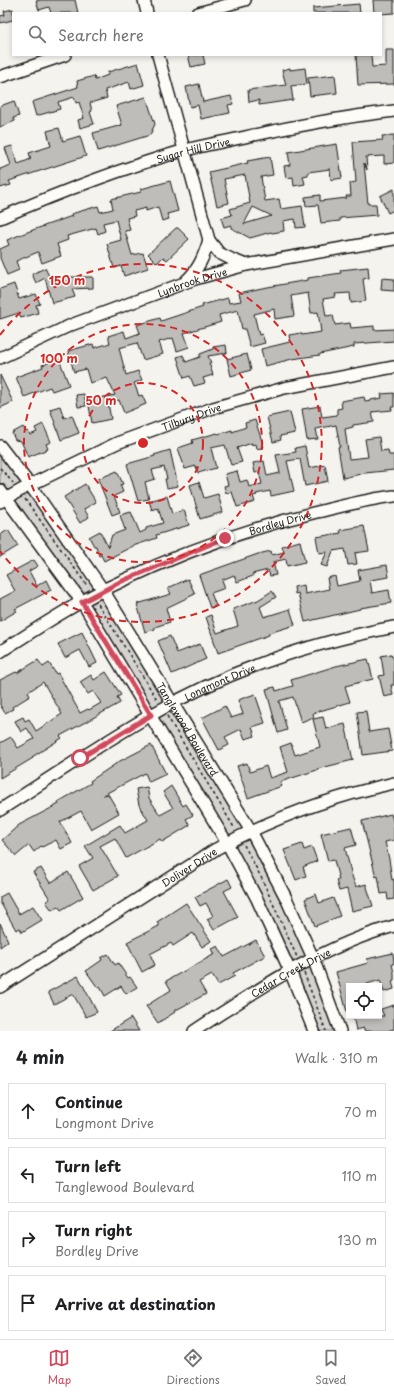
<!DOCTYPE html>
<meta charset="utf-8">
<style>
body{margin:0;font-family:"Playpen Sans",sans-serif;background:#f2f2f2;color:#202124}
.controls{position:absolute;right:12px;bottom:12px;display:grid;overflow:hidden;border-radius:0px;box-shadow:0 2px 6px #0003}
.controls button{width:36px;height:36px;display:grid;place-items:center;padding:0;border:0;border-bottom:1px solid #e0e0e0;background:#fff;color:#202124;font:20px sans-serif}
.stop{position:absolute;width:12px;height:12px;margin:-9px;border:3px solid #d1495b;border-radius:50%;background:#fff}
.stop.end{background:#d1495b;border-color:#fff;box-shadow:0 1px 4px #0008}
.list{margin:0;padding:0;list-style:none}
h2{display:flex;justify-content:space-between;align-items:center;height:52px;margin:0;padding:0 16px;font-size:17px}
h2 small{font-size:13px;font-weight:400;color:#757577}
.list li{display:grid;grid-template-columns:26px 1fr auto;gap:12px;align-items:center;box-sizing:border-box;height:56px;margin:0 8px 8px;padding:0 8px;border:1px solid #e0e0e0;border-radius:0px}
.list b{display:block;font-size:15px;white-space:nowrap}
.list p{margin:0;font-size:13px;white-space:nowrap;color:#757577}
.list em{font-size:13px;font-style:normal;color:#757577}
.icon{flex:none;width:22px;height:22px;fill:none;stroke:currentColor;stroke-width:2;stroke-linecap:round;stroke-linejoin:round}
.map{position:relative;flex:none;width:394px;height:1031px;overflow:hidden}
.search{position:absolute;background:#fff;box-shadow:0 2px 6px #0003;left:12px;right:12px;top:12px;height:44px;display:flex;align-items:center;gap:10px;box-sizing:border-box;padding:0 14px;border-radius:0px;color:#757577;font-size:15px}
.sheet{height:308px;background:#fff}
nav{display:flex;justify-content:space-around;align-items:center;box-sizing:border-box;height:56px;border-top:1px solid #e0e0e0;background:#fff;font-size:11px;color:#757577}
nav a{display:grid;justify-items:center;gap:2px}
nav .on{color:#d1495b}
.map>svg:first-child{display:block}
.green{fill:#d4d3cf;stroke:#787876}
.building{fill:#bebdba;stroke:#1c1c1c;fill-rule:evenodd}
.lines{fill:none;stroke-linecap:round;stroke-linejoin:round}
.minor-casing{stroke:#1c1c1c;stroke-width:14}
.path{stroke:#1c1c1c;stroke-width:1.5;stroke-dasharray:3 3;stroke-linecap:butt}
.minor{stroke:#fdfcf7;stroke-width:11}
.route{stroke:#d1495b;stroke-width:5}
.ring{fill:none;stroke:#d62828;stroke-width:2;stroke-dasharray:7 5}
.labels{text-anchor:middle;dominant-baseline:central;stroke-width:3;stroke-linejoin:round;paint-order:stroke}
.street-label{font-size:10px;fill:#1c1c1c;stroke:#fdfcf7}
.centre{fill:#d62828;stroke:#fdfcf7;stroke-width:2}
.ring-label{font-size:12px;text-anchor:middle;font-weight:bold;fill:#d62828;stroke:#fdfcf7;stroke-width:3;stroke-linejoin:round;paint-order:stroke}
</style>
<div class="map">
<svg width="394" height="1031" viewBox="0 0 394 1031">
<rect width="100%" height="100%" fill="#f4f3ee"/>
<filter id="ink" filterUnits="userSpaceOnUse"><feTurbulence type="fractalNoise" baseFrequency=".025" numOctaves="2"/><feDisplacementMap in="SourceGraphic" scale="8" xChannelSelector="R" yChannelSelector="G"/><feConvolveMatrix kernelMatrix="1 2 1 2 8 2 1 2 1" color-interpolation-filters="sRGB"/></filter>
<g filter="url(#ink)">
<path class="green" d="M0 450 100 589 247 829 306 947 337 1031H316L211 810 0 485Z"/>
<g class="building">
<path d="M41 0H75L78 13H51L49 7 39 10 36 1Z"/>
<path d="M373 0H394V13L381 14V13H374Z"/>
<path d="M359 4 360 13H313V8Z"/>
<path d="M13 9V20L0 23V16L5 15 4 11Z"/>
<path d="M386 50H394V84L358 85 356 55H371L372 67 386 66Z"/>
<path d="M188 55H203L205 64 191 67Z"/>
<path d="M138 63 144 85 131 89 129 82 105 90 107 98 90 103 92 111 90 112 94 124 80 128 78 120 84 118 79 102 76 103 74 97 58 102 60 109 36 116 32 102 78 87 77 81 94 76 95 80 108 75V72Z"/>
<path d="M290 68V70L305 68 307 84 291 86 293 100 259 105V100L249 102 248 90 286 85 282 70Z"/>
<path d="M335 75 337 93 310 96 308 78Z"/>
<path d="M199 84 203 102 231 96 233 104 228 105 230 113 201 119 198 105 190 107 186 87Z"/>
<path d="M146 97 155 124 150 135 98 151 93 133 122 125 116 106Z"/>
<path d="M14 101 19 116 13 118 15 121 0 127V106Z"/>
<path d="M59 128 63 141 80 136 86 156 9 181 11 185 0 188V169L11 165 5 148 12 146 18 164 31 159 29 153 51 146 47 131Z"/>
<path d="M394 135V163L384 164V156L366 157 367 170 364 163 368 204H376L377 215 340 218V221L321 223 318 205 306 206 305 197 320 195V201L347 198 346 196H351L350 183 356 182 353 142 383 140 382 136Z"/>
<path d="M337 144 342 178 331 180 330 169 308 172V175L303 176 305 184 294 186 293 177 286 178 284 166 290 165 288 152Z"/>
<path d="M270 157 273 175 261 177 265 201 279 199 281 209 302 206 305 227 296 228 295 219 283 221 284 231 272 233 271 232 250 238 231 228V225L224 227 221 218 232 215 230 209 250 203 245 175 224 179 229 203 217 206 209 172 248 163 247 161ZM253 207 272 216 244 224Z"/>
<path d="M170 181 178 211 167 214 169 219 162 221 158 207 146 211V208L134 211 135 216 127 218 130 230 125 231 132 255 143 253 148 268 124 276 121 266 114 268 107 244 121 240 116 220 103 223 105 231 98 234 96 228 67 236 68 240 57 244 61 256 42 263 38 252 16 261 19 270 7 275 0 258V249L9 245 7 240 30 231 72 216 71 214 98 206 100 212 113 209 111 199 141 192V189Z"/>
<path d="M394 189V210L388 213 380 196Z"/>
<path d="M176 228H178L189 239 167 260 163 257 157 263 148 254Z"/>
<path d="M368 267 369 278 363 279 366 301 351 303 350 293 335 294 336 297 323 299 326 316 333 315 335 325 350 323 351 328 374 326V330L394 329V341L354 344V347L320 354V355L292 359 265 366 261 349 290 342 289 335 301 333 302 335 321 332 318 312 311 313 308 293 291 296 294 316 275 319 274 309 254 314 259 335 262 334 265 343 250 347 245 329H242L238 310 219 315 221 322 184 333 189 347 177 351 173 338 159 342 163 354 143 360 137 343 119 348 126 375 138 371 142 380 134 383 139 396 142 395 146 404 124 413 119 400 108 403 111 419 92 423 88 400 115 395 107 378 90 383 86 369 74 372 68 351 93 344 94 348 110 343 108 336 124 331 126 338 140 333 137 325 160 318 161 321 203 307 202 305 228 298 229 303 241 301 239 293 262 288 308 280V278L341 273 340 270Z"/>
<path d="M45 268 52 282 69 277H93V288L72 289 75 297 52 303 45 278 36 283 32 274Z"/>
<path d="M382 278 394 279V291L381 290Z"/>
<path d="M14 284 19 299 36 294 40 304 36 305 38 313 21 318 19 313 0 319V289Z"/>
<path d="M226 345 227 353 208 356 211 363H209L213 375 203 378 205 383 194 386 190 376 184 378 177 357 183 355 186 362 200 357V354L213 349V347Z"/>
<path d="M247 354 251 370 231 376 227 359Z"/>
<path d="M59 359 69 385 52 391 50 387 24 397 16 377 43 367 42 365Z"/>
<path d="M0 375 13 402 0 408Z"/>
<path d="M394 393V407H391L392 410 372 412 374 422 353 425V427L345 429 349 459 368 457 365 439 379 437 381 451 388 450 389 455H394V470L365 473 343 478 338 447H340L336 425 316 429 318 439 307 440 302 409 320 406 322 417 337 415V409L342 408 341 401 364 397 365 401 382 398 381 394Z"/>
<path d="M84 394 86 406 78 407 76 395Z"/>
<path d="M60 406 64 418 72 415 79 433 61 440 50 409Z"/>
<path d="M290 412 295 433 280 436 281 440 273 442 267 417Z"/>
<path d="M255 420 264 447 257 449 256 444 252 445V443L237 448 242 462 231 465 225 445 211 448 216 468 198 473 196 466 185 469 178 448 193 443 192 440 217 433 218 434 232 430V432L246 427 245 423Z"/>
<path d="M43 424 51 442 46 444 48 449 28 457 21 441 15 440 12 433 23 427 26 432 28 431 30 435 37 432 35 428Z"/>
<path d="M305 446 309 468 325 465 328 481 305 486 300 459 287 461 294 491 271 496 270 491 256 494 257 495 253 496 255 502 237 507 232 492 226 493 224 486 228 485 225 474 237 471 240 482 247 480 249 487 262 484 259 472 255 473 253 463 264 461 267 476 280 473 276 455 296 452 295 448Z"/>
<path d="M170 450 178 486 167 488 165 479H167L164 467 152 470 155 479 145 482 149 499 138 501 127 464 155 456 154 455Z"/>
<path d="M117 471 123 484 120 485 123 492 114 496 120 512 112 515 98 479Z"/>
<path d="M199 482 204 498 218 494 223 512 200 519 190 485Z"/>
<path d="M85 484 96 502 84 509 89 517 80 523 64 497Z"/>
<path d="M167 496 172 514 184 510 189 525 156 535 157 538 133 546 104 561 101 555 99 556 96 546H94L89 537 100 531 108 547 112 535 125 530 120 515 131 512 140 533 146 530V528L163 523 158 508 152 510 149 501Z"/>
<path d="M364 526 369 551 355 553 357 564 348 565 345 549 333 551 327 567 321 565 327 552 319 553 316 537 341 533 340 530Z"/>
<path d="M8 530 18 546 0 557V535Z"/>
<path d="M300 541 305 562 287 566 286 559 273 562 276 575 270 576 268 570 252 574 253 576 237 582 234 575 222 580 225 588 211 593 216 606 210 608 199 575 258 554 271 551 272 555 284 552 282 546Z"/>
<path d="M34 560 38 566 29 571 37 586 46 580 51 590 15 609 17 611 0 621V599L15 591 6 575Z"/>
<path d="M387 565 389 577 370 580 372 593 389 590 391 603 360 608V609L305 622 298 593 295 594 294 587 304 585 305 594 329 589 327 578 335 576 337 586 360 581 358 570Z"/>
<path d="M188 579 195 594 166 608 170 622 155 627V629L145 632 137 604 171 594 168 588Z"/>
<path d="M272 591 276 597 260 607 264 617 290 609 295 625 269 633V635L218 653 206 617 211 615 217 633 238 626 233 609 258 600Z"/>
<path d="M82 632 97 663 89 667 80 650 65 658 58 644Z"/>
<path d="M170 636 177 653 200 644 206 659 172 674 158 641Z"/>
<path d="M391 654 392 657H394V685H391L393 695 384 697 379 676 384 675 381 656Z"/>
<path d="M368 659 373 679 345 686 350 702 313 713 314 717 301 722 293 697 279 701 287 730 278 733 266 689 275 687 276 691 293 686 291 680 336 666Z"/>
<path d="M38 660 43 667 49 663 56 674 58 673 80 713 88 709 89 710 101 703 93 691 88 694 80 682 91 675 94 680 106 672 121 695 117 697 120 703 60 736 62 738 32 757 33 758 0 778V743L11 737 18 748 34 739 27 728 21 732 15 721 23 717 25 721 29 719 36 731 62 714 43 682 28 692 30 696 12 707 13 709 5 713 0 705V680L16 672 17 673Z"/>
<path d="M255 694 265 723 252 727 255 736 245 739 241 729 225 737 229 745 219 750 202 718 225 706 231 718 243 714 238 700Z"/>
<path d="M366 711 369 732 388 729 392 751 363 755 357 712Z"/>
<path d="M323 717 326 729 345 724 353 760 317 769V770L280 782 282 786 248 798 237 766 247 763 250 772 266 766 270 778 288 772 280 747 291 743 295 755 320 747 313 719Z"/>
<path d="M151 745 166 774 149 782 145 773 103 795 108 794 119 813 91 829 81 811 60 822 72 843 61 849 56 840 42 847 41 846 34 852 29 845 16 856 2 840 19 825 59 804 58 802 91 783 90 781 120 761Z"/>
<path d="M171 786 183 806 186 804 193 815 186 819 190 825 162 842 160 839 126 858 115 838 100 846 118 876 93 890 79 866 93 858 85 846 120 825 125 833 148 820 139 805 136 789 147 787 149 798 160 815 173 808 163 792Z"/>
<path d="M391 814 394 824V840L385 842 389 859 392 880 394 879V899L388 900 387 893 381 894 378 876 376 877 362 821Z"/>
<path d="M351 827 356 845 345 848 352 876 356 887 366 884 373 906 352 911 347 889 339 891 336 880H339L334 860 328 861 321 834Z"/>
<path d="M302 844 304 850 312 847 317 861 303 867 306 876 296 880 284 850Z"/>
<path d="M41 868 50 883 68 872 83 897 61 910 58 906 52 910 46 902 50 899 33 872Z"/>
<path d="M228 879 232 887 224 891 238 917 214 930 207 919 213 916 206 903 200 906 195 897Z"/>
<path d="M7 893 19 914 33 906 42 920 22 932 20 928 16 930 0 902V897Z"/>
<path d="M316 894 319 903 333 898 340 916 315 926 305 899Z"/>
<path d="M186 903 211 941 202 947 193 933 173 946 171 943 150 954 155 965 142 972 127 942 159 926 157 922Z"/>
<path d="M0 923 8 941 0 947Z"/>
<path d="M256 940 265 956 233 973 235 976 218 985 212 975 199 982 206 994 174 1011 175 1012 158 1023 146 1006 171 990 166 981 215 954 212 949 218 946 224 957Z"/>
<path d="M393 953 394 963 392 964 394 973V980L392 981 394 989 384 992 380 980 367 984 368 986H349V1012H347L336 972 368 963 367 959Z"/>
<path d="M108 954 115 965 118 963 128 978 130 977 137 987 126 994 121 986 105 996 100 987 98 988 86 971 102 960 101 958Z"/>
<path d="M78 976 97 1012 86 1017 73 994 54 1004 48 992Z"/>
<path d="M394 1005V1029L387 1031H364V1028L356 1030 353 1016H384L381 1009Z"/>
<path d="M131 1018 139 1031H110Z"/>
</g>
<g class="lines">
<defs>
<g id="minor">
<path d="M144 0 147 13"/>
<path d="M198 13 245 0"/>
<path d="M158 55 209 240 219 253 231 259 246 265"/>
<path d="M0 77 65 55"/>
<path id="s1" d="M0 218C60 192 120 169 182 151 203 145 224 142 245 137 294 126 343 117 394 111"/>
<path d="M186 281C199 269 204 256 209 240"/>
<path id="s2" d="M0 358 71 325 195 279 246 265 394 239"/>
<path id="s3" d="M0 446 30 485 103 590 251 831 286 898 313 958 340 1031"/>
<path d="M0 490 82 602 227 843 257 899 290 971 314 1031"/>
<path id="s4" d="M0 502 30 485 117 443 213 408 284 388 394 367"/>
<path id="s5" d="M0 652C39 627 78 601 120 582 183 552 249 528 317 512 343 506 368 499 394 496"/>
<path id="s6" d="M0 810C50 778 99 745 151 715 225 672 310 643 394 627"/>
<path id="s7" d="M0 987 216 849C272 818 332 797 394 783"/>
<path id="s8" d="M194 1031C257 990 320 947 394 926"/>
</g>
</defs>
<use href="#minor" class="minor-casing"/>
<g class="path">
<path d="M0 468 13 483"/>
<path d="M25 499 88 587"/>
<path d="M98 604 158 701"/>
<path d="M167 716 235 829"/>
<path d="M244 845 261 877 297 957"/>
<path d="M304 973 326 1031"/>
</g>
<use href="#minor" class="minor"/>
</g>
</g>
<g class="lines" filter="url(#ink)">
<path class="route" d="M80 758 151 715 82 602 120 582 225 538"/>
</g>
<g class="ring">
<circle cx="143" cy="443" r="60"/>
<circle cx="143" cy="443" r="119"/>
<path d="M0 335A179 179 0 1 1 0 551"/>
</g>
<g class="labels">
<g class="street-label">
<text stroke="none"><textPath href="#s1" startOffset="205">Sugar Hill Drive</textPath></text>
<text stroke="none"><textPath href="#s2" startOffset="207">Lynbrook Drive</textPath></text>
<text stroke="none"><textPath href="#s4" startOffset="210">Tilbury Drive</textPath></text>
<text stroke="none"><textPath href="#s5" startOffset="310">Bordley Drive</textPath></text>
<text stroke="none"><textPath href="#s6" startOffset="255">Longmont Drive</textPath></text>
<text stroke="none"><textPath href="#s3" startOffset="340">Tanglewood Boulevard</textPath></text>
<text stroke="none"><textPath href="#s7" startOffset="224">Doliver Drive</textPath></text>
<text stroke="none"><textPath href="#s8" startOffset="113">Cedar Creek Drive</textPath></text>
</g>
</g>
<circle cx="143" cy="443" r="6" class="centre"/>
<g class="ring-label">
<text x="67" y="285">150 m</text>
<text x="59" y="363">100 m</text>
<text x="101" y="405">50 m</text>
</g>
</svg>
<div class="controls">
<button><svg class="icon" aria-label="locate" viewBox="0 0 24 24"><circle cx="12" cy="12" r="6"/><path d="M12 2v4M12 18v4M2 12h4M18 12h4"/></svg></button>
</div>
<div class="stop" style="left:80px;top:758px"></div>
<div class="stop end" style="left:225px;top:538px"></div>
<div class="search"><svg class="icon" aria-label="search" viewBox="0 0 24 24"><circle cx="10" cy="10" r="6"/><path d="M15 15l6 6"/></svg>Search here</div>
</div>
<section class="sheet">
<h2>4 min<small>Walk · 310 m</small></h2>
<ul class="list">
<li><svg class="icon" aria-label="ahead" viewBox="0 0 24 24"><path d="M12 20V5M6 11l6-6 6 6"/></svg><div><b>Continue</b><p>Longmont Drive</p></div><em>70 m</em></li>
<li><svg class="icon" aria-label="left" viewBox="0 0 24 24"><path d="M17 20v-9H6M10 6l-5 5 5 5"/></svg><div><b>Turn left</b><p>Tanglewood Boulevard</p></div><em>110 m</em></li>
<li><svg class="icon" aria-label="right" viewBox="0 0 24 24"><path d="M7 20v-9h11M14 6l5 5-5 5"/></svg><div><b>Turn right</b><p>Bordley Drive</p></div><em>130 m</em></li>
<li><svg class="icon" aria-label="arrive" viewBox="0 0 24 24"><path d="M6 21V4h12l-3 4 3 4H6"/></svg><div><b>Arrive at destination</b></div></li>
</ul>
</section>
<nav>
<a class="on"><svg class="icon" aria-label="map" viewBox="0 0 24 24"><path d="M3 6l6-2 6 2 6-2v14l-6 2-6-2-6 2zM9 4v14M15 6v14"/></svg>Map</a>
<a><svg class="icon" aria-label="directions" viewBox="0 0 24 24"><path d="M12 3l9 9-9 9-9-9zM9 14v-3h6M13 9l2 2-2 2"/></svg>Directions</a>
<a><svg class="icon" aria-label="saved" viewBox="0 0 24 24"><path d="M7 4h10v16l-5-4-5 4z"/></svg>Saved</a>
</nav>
